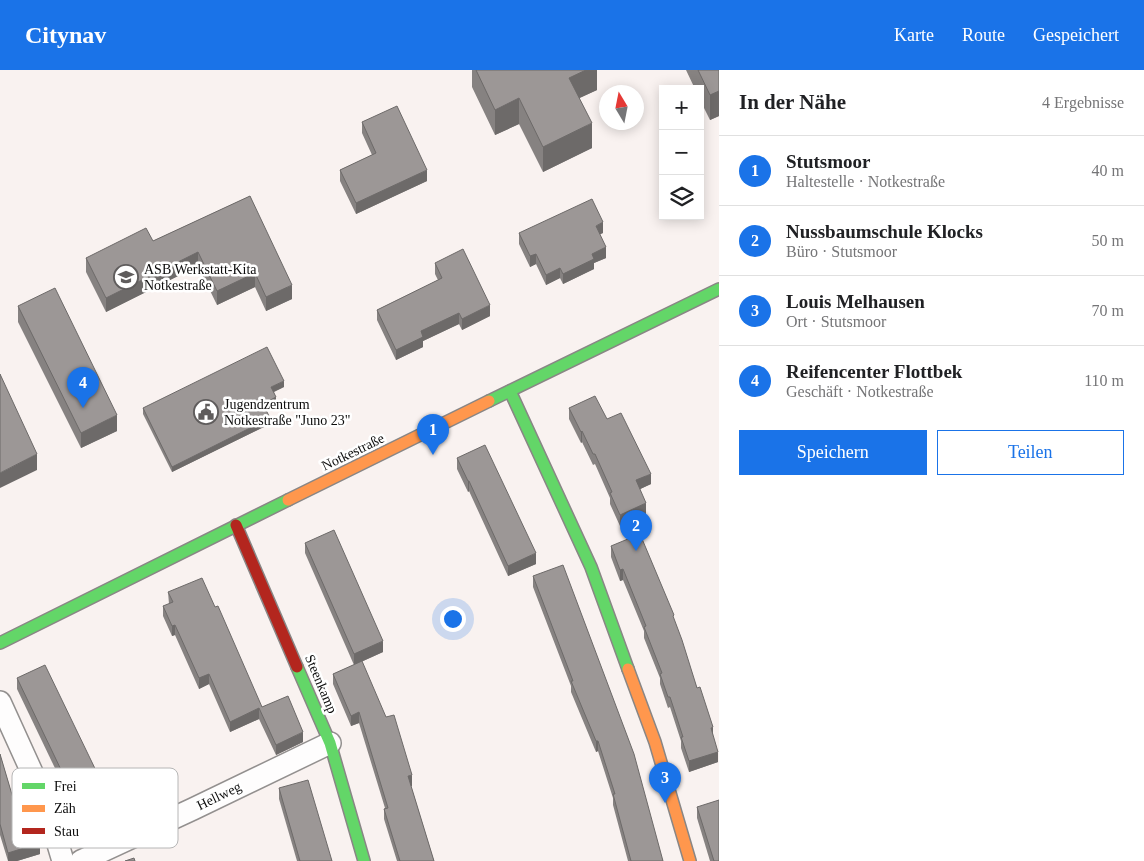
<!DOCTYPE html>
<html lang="de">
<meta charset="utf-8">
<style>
body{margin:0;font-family:Georgia,serif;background:#f2f2f2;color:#202124}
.controls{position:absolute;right:15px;top:15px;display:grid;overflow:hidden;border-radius:0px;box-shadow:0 2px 12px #0003}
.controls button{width:45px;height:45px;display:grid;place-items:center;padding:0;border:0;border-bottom:1px solid #e0e0e0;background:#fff;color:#202124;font:25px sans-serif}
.compass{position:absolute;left:599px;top:15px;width:45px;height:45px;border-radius:50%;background:#fff;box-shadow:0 2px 12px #0003;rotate:350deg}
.you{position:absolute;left:452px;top:548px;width:18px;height:18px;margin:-12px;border:4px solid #fff;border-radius:50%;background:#1a73e8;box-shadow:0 0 0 8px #1a73e833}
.badge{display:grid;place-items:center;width:32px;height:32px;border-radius:50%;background:#1a73e8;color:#fff;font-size:16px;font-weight:700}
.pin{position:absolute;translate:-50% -41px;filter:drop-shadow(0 1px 2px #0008)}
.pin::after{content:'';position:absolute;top:26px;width:18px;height:15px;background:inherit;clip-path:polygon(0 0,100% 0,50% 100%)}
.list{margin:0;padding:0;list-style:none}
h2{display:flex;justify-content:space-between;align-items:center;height:65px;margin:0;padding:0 20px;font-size:21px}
h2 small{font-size:16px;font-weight:400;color:#757577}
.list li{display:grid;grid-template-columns:32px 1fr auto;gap:15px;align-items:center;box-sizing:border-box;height:70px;padding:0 20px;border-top:1px solid #e0e0e0}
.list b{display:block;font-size:19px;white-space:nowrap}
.list p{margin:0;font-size:16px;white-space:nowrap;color:#757577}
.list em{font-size:16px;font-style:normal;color:#757577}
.actions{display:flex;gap:10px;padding:15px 20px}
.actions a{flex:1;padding:11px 0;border:1px solid #1a73e8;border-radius:0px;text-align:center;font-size:18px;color:#1a73e8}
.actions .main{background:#1a73e8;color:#fff}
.icon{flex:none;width:28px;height:28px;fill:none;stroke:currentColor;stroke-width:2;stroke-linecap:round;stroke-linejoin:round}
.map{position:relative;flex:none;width:719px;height:791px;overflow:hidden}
header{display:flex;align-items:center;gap:30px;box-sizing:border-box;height:70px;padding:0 25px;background:#1a73e8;color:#fff}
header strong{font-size:24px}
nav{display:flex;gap:28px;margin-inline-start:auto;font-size:18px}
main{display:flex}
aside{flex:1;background:#fff}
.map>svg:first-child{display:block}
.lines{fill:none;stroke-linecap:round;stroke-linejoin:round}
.street-casing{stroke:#93908f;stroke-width:24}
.fast-casing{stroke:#898685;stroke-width:14}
.slow-casing{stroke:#898685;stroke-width:14}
.jam-casing{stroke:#898685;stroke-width:14}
.street{stroke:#fefdfd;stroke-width:21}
.fast{stroke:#63d668;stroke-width:11}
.slow{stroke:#ff974d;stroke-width:11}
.jam{stroke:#b3261e;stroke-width:11}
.wall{fill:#868281}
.shaded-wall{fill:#6d6a69}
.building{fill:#9c9796;stroke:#6d6a69}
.labels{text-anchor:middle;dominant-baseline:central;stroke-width:5;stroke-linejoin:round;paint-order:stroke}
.poi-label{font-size:14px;fill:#0c0c0c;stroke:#fff;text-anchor:start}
.street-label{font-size:14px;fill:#0c0c0c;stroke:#fff}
.key{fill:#fff;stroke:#b6b6b6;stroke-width:1}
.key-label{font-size:14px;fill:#0c0c0c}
</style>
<header>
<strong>Citynav</strong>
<nav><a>Karte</a><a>Route</a><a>Gespeichert</a></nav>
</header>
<main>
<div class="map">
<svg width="719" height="791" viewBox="0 0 719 791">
<rect width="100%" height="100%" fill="#f9f2f0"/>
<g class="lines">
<defs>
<g id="street">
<path d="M0 632 45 731 63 791"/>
<path d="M81 791 193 739 330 673"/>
</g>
<g id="fast">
<path d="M510 321 591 497 628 599"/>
<path d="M489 331 719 219"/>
<path d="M0 573 288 430"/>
<path d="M297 597 330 673 364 791"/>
</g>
<g id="slow">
<path d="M288 430 489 331"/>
<path d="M628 599 655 672 690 791"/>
</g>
<path id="jam" d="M236 455 297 597"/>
</defs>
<use href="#street" class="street-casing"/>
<use href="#fast" class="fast-casing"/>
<use href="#slow" class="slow-casing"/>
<use href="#jam" class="jam-casing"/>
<use href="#street" class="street"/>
<use href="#fast" class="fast"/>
<use href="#slow" class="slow"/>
<use href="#jam" class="jam"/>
</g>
<g class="wall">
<path d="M472 0H597V20L579 28 592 78 543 102 519 54 495 65 472 17Z"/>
<path d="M686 0H719V46L710 50 700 30V19H695Z"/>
<path d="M362 52 427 111 356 144 340 111V100L372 85 362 63Z"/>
<path d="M250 126 292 229 266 241 255 217 217 235 198 196 106 242 86 202V188L153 171Z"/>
<path d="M519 163H603L600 164 606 188 594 193V199L563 214 560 208 546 215 536 194 530 197 519 174Z"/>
<path d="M435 193 490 246 462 260 459 254 423 271V277L396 290 377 250V240L438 210 435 204Z"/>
<path d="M18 236 117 361 81 378 18 252Z"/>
<path d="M284 317 274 322 276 333 265 338 270 354 172 402 143 344V338Z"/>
<path d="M569 338 607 349 651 414 640 419 646 444 620 456 610 434V428L595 394 593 395 582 372 581 373 569 349Z"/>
<path d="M457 388 536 494 508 506 469 421 468 422 457 399Z"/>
<path d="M305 473 383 582 361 592 412 716H411L434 791H397L384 749V739L385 738 359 653 351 656 333 614V604L354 595 305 483Z"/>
<path d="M611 476 674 550 713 666 718 692 689 702 681 678V671L670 637 668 638 660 614V608L644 568V561L623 510 620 511 611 487Z"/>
<path d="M533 506 663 791H628L613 735V728L598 681 596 682 571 622V616L533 517Z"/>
<path d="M168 522 262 637 303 672 276 685 259 649 230 662 209 614 199 619 175 565 172 566 163 546V536L169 534Z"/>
<path d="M17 608 116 752 88 767 17 619Z"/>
<path d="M0 684 13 728 40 784 17 791H8L0 765Z"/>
<path d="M279 718 332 791H297L279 729Z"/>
<path d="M697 737 719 791H710L697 748Z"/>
</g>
<g class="shaded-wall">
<path d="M586 0H597V20L569 33V8Z"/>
<path d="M719 21V46L710 50V25Z"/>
<path d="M519 28V54L495 65V40Z"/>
<path d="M592 53V78L543 102V77Z"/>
<path d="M427 100V111L356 144V133Z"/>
<path d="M603 152V163L596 166V156Z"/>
<path d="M606 177V188L594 193V199L563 214V204L592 184Z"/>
<path d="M198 182V196L106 242V228Z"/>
<path d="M536 184V194L530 197V186Z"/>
<path d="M560 198V208L546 215V205Z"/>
<path d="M255 203V217L217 235V221Z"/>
<path d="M292 215V229L266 241V227Z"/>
<path d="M490 235V246L462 260V249Z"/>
<path d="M459 243V254L423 271V277L396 290V280L421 261Z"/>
<path d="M284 311V317L271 323V317Z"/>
<path d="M276 327V333L263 340V334Z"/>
<path d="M117 345V361L81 378V363Z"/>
<path d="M270 348V354L172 402V397Z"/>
<path d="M582 361V372L581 373V362Z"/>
<path d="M37 384V400L0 418V403Z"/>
<path d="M651 404V414L636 421V410Z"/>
<path d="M468 411H469V421L468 422Z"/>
<path d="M646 433V444L620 456V445Z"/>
<path d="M536 483V494L508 506V496Z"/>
<path d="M623 499V510L620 511V500Z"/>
<path d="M175 555V565L172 566V556Z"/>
<path d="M383 571V582L354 595V584Z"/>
<path d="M209 604V614L199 619V608Z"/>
<path d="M259 638V649L230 662V652Z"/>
<path d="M359 642V653L351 656V646Z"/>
<path d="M713 657V668L711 658Z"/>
<path d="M303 662V672L276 685V675Z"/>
<path d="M596 671H598V681L596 682Z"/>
<path d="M718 682V692L689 702V691Z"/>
<path d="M412 705V716L408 717V706Z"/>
<path d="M116 742V752L88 767V756Z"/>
<path d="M40 773V784L17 791H8V783Z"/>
</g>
<g class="building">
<path d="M476 0H586L569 8 592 53 543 77 519 28 495 40Z"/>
<path d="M698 0H719V21L710 25Z"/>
<path d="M397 36 427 100 356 133 340 100 376 83 362 52Z"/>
<path d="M250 126 292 215 266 227 255 203 217 221 198 182 106 228 86 188 146 158 153 171Z"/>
<path d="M592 129 603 152 596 156 606 177 592 184 594 189 563 204 560 198 546 205 536 184 530 186 519 163Z"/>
<path d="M463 179 490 235 462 249 459 243 421 261 423 267 396 280 377 240 442 208 435 193Z"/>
<path d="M55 218 117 345 81 363 18 236Z"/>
<path d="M267 277 284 311 271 317 276 327 263 334 270 348 172 397 143 338Z"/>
<path d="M0 304 37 384 0 403Z"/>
<path d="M595 326 607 349 621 343 651 404 636 410 646 433 620 445 610 423 612 422 595 384H593L582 361 581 362 569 338Z"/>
<path d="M485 375 536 483 508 496 469 411H468L457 388Z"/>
<path d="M334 460 383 571 354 584 305 473Z"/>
<path d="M640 464 674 545 673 546 682 570 697 618 700 617 713 657 711 658 718 682 689 691 681 667H683L670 627H668L660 604 662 603 644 557 646 556 623 499 620 500 611 476Z"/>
<path d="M563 495 634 684 663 791H631L613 724H615L598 671H596L571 611H573L533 506Z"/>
<path d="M202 508 215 537 218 536 262 637 288 626 303 662 276 675 259 638 230 652 209 604 199 608 175 555 172 556 163 536 173 532 168 522Z"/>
<path d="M362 591 386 647 394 645 412 705 408 706 434 791H400L384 739 388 738 359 642 351 646 333 604Z"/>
<path d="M45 595 116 742 88 756 17 608Z"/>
<path d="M0 684 13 728 25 724 40 773 8 783 0 754Z"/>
<path d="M308 710 332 791H300L279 718Z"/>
<path d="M719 730V791H714L697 737Z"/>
<path d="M134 788 135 791H125Z"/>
</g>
<defs>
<symbol id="school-ring" viewBox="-11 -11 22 22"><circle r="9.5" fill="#fff" stroke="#5f5c5c" stroke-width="1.5"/><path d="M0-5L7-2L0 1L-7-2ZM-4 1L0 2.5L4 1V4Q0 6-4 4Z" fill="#5f5c5c"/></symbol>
<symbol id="civic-ring" viewBox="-11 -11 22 22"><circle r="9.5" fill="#fff" stroke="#5f5c5c" stroke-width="1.5"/><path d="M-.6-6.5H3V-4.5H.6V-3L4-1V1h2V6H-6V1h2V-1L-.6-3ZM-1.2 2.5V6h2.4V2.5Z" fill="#5f5c5c"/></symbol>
</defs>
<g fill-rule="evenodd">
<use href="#school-ring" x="112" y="193" width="28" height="28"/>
<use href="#civic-ring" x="192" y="328" width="28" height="28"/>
</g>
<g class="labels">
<g class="poi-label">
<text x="144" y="199">ASB Werkstatt-Kita<tspan x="144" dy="16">Notkestraße</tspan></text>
<text x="224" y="334">Jugendzentrum<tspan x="224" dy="16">Notkestraße "Juno 23"</tspan></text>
</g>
<g class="street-label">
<text transform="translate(353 382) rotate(-26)">Notkestraße</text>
<text transform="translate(321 614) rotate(67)">Steenkamp</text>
<text transform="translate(219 726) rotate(-26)">Hellweg</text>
</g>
</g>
<rect x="12" y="698" width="166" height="80" rx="8" class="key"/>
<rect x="22" y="713" width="23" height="6" fill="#63d668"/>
<rect x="22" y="735" width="23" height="7" fill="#ff974d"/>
<rect x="22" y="758" width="23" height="6" fill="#b3261e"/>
<g class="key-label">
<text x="54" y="721">Frei</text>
<text x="54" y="743">Zäh</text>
<text x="54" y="766">Stau</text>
</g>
</svg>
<div class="controls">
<button>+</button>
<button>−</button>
<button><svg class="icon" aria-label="layers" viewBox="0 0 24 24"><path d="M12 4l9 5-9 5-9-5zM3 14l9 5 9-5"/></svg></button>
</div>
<svg class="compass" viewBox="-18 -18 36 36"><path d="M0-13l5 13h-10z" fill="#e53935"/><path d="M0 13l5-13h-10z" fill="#757577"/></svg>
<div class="you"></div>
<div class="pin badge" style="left:433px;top:385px">1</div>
<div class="pin badge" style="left:636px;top:481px">2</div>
<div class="pin badge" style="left:665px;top:733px">3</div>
<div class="pin badge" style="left:83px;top:338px">4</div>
</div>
<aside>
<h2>In der Nähe<small>4 Ergebnisse</small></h2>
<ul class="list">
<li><span class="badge">1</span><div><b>Stutsmoor</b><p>Haltestelle · Notkestraße</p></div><em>40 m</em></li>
<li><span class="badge">2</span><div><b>Nussbaumschule Klocks</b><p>Büro · Stutsmoor</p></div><em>50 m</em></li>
<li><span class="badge">3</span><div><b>Louis Melhausen</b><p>Ort · Stutsmoor</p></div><em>70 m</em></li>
<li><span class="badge">4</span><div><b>Reifencenter Flottbek</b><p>Geschäft · Notkestraße</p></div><em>110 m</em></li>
</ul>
<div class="actions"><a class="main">Speichern</a><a>Teilen</a></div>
</aside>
</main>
